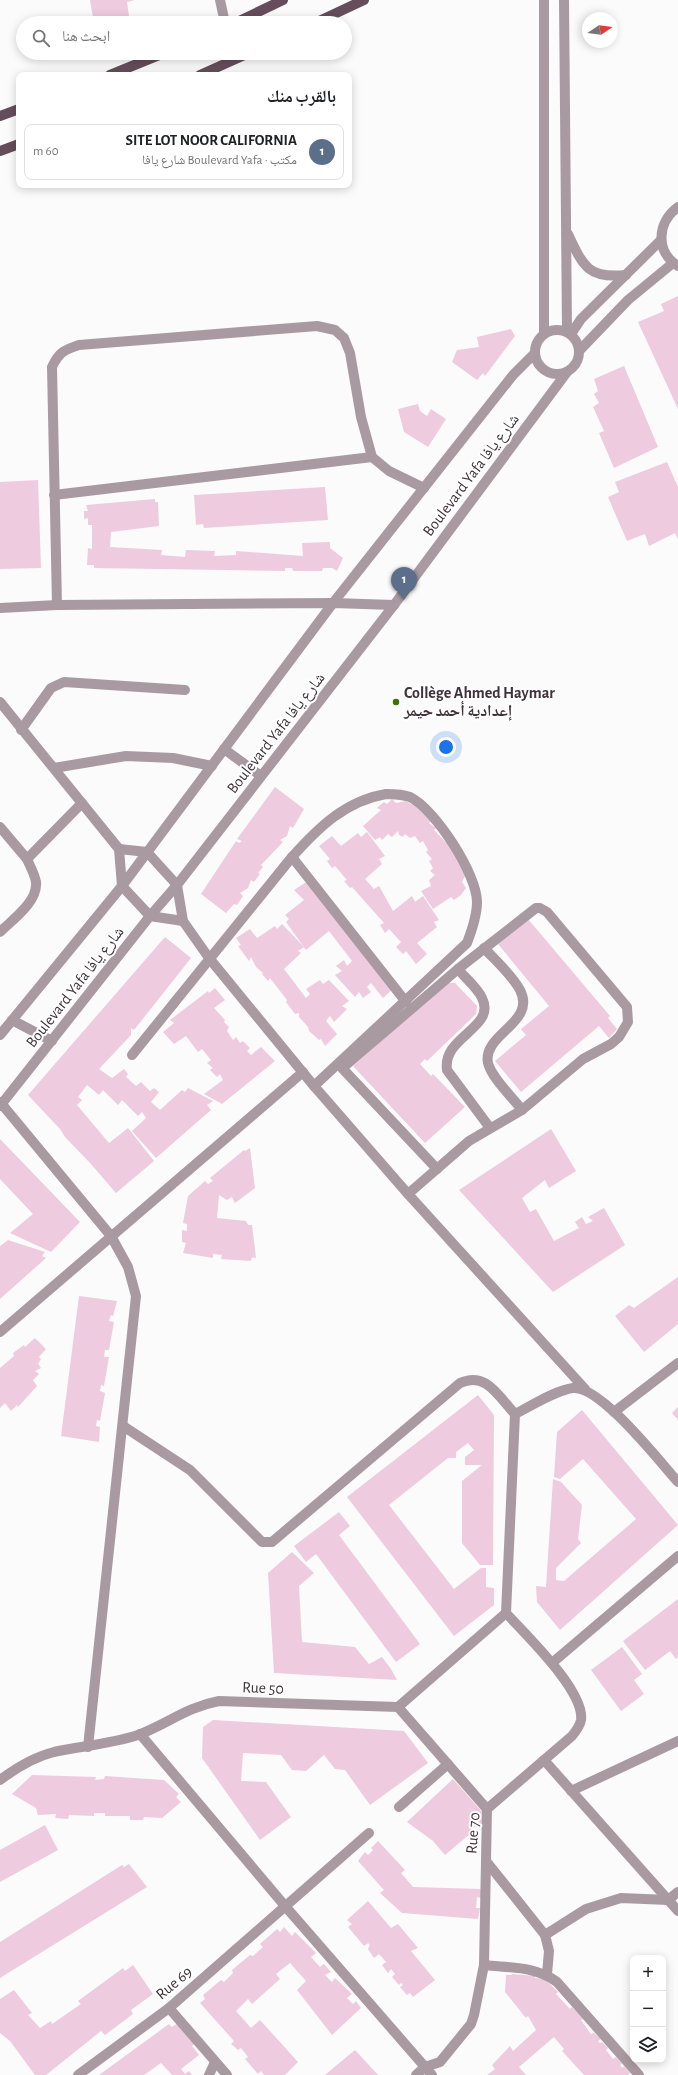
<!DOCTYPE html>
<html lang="ar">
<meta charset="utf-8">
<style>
body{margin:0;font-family:"Alegreya Sans","Noto Naskh Arabic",sans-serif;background:#f2f2f2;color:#202124;direction:rtl}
.controls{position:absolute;right:12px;bottom:12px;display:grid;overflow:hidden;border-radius:8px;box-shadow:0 2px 10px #0003}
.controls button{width:36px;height:36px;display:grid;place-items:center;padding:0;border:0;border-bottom:1px solid #e0e0e0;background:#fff;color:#202124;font:20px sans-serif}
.compass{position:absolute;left:582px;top:12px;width:36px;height:36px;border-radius:50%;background:#fff;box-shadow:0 2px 10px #0003;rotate:77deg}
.you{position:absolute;left:446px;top:747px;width:14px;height:14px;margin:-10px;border:3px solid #fff;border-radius:50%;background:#1a73e8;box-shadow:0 0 0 6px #1a73e833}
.badge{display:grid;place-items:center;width:26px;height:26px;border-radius:50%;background:#0f766e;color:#fff;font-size:13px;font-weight:700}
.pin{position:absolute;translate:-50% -33px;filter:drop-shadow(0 1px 2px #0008)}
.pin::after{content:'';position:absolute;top:21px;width:14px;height:12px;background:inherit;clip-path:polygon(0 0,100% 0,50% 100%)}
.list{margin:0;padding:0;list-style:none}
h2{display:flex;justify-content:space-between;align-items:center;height:52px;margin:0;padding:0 16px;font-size:17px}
h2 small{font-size:13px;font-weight:400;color:#757577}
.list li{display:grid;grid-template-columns:26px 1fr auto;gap:12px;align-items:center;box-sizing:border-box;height:56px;margin:0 8px 8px;padding:0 8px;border:1px solid #e0e0e0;border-radius:8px}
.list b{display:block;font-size:15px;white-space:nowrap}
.list p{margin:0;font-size:13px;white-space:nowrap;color:#757577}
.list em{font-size:13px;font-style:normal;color:#757577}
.icon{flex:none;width:22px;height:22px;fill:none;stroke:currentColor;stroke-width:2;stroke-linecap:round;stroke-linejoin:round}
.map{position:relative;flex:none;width:678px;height:2075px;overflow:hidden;direction:ltr}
.search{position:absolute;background:#fff;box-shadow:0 2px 10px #0003;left:16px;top:16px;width:336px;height:44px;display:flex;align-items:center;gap:10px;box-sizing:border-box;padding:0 14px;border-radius:22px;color:#757577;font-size:15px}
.panel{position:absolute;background:#fff;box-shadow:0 2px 10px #0003;left:16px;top:72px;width:336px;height:116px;border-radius:8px;direction:rtl}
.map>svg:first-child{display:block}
.building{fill:#eecbde}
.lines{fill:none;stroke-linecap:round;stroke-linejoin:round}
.minor{stroke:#a99aa2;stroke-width:10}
.major{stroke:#664d5b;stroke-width:10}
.poi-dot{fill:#3c7301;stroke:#fff;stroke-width:1.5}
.labels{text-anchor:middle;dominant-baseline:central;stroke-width:4;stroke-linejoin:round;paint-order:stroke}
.street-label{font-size:16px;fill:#403239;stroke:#fff}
.poi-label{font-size:16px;font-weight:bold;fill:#403239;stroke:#fff;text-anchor:start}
</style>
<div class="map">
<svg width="678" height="2075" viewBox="0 0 678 2075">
<rect width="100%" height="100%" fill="#fbfbfb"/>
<g class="building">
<path d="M90 0H135L127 2 130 23H94Z"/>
<path d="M678 296V409L638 322 664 311 661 304Z"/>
<path d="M511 329 515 336 485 376 483 373 477 380 452 362 457 350 479 347 477 337Z"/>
<path d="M624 366 658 447 614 468 599 433 604 431 593 407 599 403 594 394 598 391 594 379Z"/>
<path d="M418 404 420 411 427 416 431 409 446 419 428 447 404 432 398 409Z"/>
<path d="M667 462 678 487V539L675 533 649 546 645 534 627 541 608 497 619 492 615 482Z"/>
<path d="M38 480 41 568 0 569V482Z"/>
<path d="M325 487 328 520 204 528 203 524 196 525 194 495Z"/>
<path d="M155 499V502H158L159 526 111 532 110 547 162 550 161 555 185 557 186 550 215 551 214 556 236 555V551L303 556 302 543 330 542V548L343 558 337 571 332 568H323L322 571H293L292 568H285V571L94 568V565H87L88 548 92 549V525H88V518L84 519V511H88L86 505Z"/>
<path d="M275 787 304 809 293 828 290 826 287 836 280 840 283 842 261 865 263 867 258 873 260 874 254 882 251 880 248 888 240 893 243 896 237 905 234 904 226 913 201 894 236 841 239 843 242 841 237 839Z"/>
<path d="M392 799 396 803 406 801 411 804 418 801 432 821 429 823 436 828 434 830 455 852 466 874 462 882 466 888 461 895 454 900 451 897 433 909 421 891 431 886 429 880 435 875 430 871 433 868 429 861 432 859 426 852 428 850 423 841 420 843 415 836 410 838 405 834 403 837 399 835 398 831 392 837 388 834 382 840 380 837 375 840 363 826 381 810 377 808 384 802 387 804Z"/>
<path d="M367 832 385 856 379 859 382 864 365 879 374 889 379 886 393 911 412 896 415 902 423 896 439 920 434 922 437 927 417 943 427 954 416 964 406 951 403 954 396 947 401 942 389 929 385 933 380 925 384 923 352 887 350 888 344 881 347 880 335 866 332 868 327 861 330 859 319 846 332 836 341 846 358 833 361 837Z"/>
<path d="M308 881 393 989 383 998 371 983 367 987 371 992 363 998 359 992 355 997 335 975 342 971 336 966 344 960 347 966 352 961 329 931 306 950 286 922 289 919 285 915 304 900 294 890Z"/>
<path d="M528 919 610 1016 608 1018 617 1029 609 1038 599 1026 521 1092 495 1061 526 1035 521 1029 549 1006 498 944Z"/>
<path d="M282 924 304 947 298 951 301 953 284 969 306 998 310 994 306 989 320 980 323 984 329 980 349 1001 342 1006 347 1009 334 1022 330 1016 326 1021 337 1034 325 1046 321 1039 319 1040 309 1031 308 1027 299 1017V1013L295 1014 286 1002 287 1000 270 978 268 981 262 974 263 973 256 967 251 957 249 961 238 946 241 945 236 938 250 929 257 938 275 926 277 929Z"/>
<path d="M165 937 191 958 134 1030 131 1028V1035L99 1069 112 1078 124 1069 128 1074 126 1077 136 1086 141 1082 150 1091 154 1088 159 1092 151 1102 160 1110 182 1090 185 1092 188 1088 213 1101 207 1105 211 1110 156 1158 132 1131 146 1118 142 1112 138 1116 122 1100 118 1105 103 1090 99 1095 87 1085 78 1097 82 1100 77 1105 109 1143 128 1128 154 1161 116 1193 91 1164 65 1137 60 1129 28 1095Z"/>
<path d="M447 983H455L477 1006 476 1014 427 1061 425 1059 420 1064 431 1076 433 1074 465 1107 425 1143 353 1066Z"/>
<path d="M215 988 225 1000 214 1008 225 1020 224 1022 229 1027 227 1031 233 1040 236 1037 240 1043 243 1041 250 1048 247 1051 251 1055 261 1047 275 1061 222 1104 204 1094 223 1080 220 1074 217 1077 210 1070 213 1068 207 1063 211 1060 202 1049 198 1052 186 1036 174 1044 163 1032 174 1023 170 1020 208 991 209 993Z"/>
<path d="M551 1129 576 1171 549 1188 545 1180 522 1198 530 1212 536 1209 554 1241 579 1228 575 1222 582 1217 586 1224 593 1221 588 1217 604 1208 625 1245 553 1292 459 1190Z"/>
<path d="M0 1139 80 1222 51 1252 10 1233 33 1214 0 1179Z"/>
<path d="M250 1148 255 1188 235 1203 232 1197 227 1200 219 1195 217 1218 246 1221 248 1225H252L256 1258 252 1257 251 1261 221 1259 222 1255 213 1254V1258L183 1253 186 1243 182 1242V1230L187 1231V1224L183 1223 188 1196 205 1181 208 1184 213 1181 210 1178 244 1150 245 1151Z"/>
<path d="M8 1240 45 1252 42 1256 46 1258 0 1299V1246Z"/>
<path d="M678 1277V1324L644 1352 615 1316 629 1305 634 1308Z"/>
<path d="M79 1296 117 1301 113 1316 111 1315 109 1321 114 1322 109 1350H105L104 1357H109L104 1386 101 1385 100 1391 105 1393 100 1421 97 1420 96 1426 100 1427 99 1442 61 1436Z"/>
<path d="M35 1338 46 1349 39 1357 41 1359 38 1364 41 1368 35 1371 39 1374 33 1380 37 1386 18 1407 17 1405 11 1411 5 1403 0 1408V1368L14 1356 13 1353 24 1345 25 1347Z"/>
<path d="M478 1395 494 1415 493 1565H480L462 1543V1481L482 1465H465V1457L474 1450 468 1443 456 1452V1458H448L389 1505 454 1589 481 1568H486V1587L494 1588V1605L454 1636 347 1497Z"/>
<path d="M678 1407V1420L672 1413Z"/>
<path d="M582 1410 678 1525 560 1630 537 1602 536 1586 546 1587 553 1479 561 1482 582 1505 578 1539 581 1543 556 1568V1580L564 1581 636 1519 583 1459 560 1479 554 1477 557 1432Z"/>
<path d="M339 1512 350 1526 339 1535 420 1644 396 1662 316 1554 306 1562 294 1546Z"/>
<path d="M292 1552 314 1573 299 1586 302 1642 355 1647 369 1664 382 1657 391 1669 397 1680 274 1673 268 1573Z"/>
<path d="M678 1599V1657L676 1659 670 1651 645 1670 623 1641Z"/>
<path d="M622 1647 642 1674 634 1680 644 1694 621 1711 591 1670Z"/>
<path d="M213 1720 404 1731 428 1763 370 1805 345 1770 335 1769 324 1755 306 1771 292 1770 281 1755 243 1753 241 1781 266 1782 291 1817 260 1840 202 1758 203 1727Z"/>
<path d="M32 1775 96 1777 95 1780 104 1779 105 1776 164 1780 179 1794 176 1797 181 1802 162 1818 144 1817 143 1820H130V1816H105V1813H94V1816L69 1815 68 1819 55 1818 56 1814 38 1815 36 1808 12 1794Z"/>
<path d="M453 1779 484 1814 482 1828 472 1827 471 1833 445 1855 433 1841 407 1822Z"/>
<path d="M45 1825 58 1850 0 1882V1850Z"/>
<path d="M378 1841 405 1870 401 1873 413 1887 481 1889V1898L477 1897 476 1908H480L478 1919 402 1913 380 1893 384 1890 358 1861 365 1852 368 1855 373 1850 371 1848Z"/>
<path d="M129 1864 147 1887 0 1978V1942L122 1865 124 1867Z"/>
<path d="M368 1901 391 1928 398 1924 418 1948 411 1951 435 1980 413 1997 410 1993 407 1995 400 1987 403 1985 401 1983 399 1985 392 1977 395 1974 391 1969 388 1973 382 1965 386 1962 379 1954 374 1958 368 1949 370 1945 368 1943 364 1946 348 1927 352 1924 347 1920Z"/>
<path d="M284 1927 292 1936 295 1932 316 1953 311 1957 320 1967 324 1964 331 1972 325 1975 332 1982 335 1978 352 1994 347 1998 353 2004 356 2001 361 2008 332 2035 297 1990 306 1981 290 1963 276 1974 280 1979 252 2004 248 1999 236 2011 251 2028 260 2020 298 2062 285 2075H264L261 2071 258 2074 245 2059 248 2057 241 2048 238 2050 231 2044 234 2041 200 2003 205 1999 203 1995 221 1980 224 1982 233 1973 232 1970 250 1955 253 1956 263 1947 260 1944 277 1929 280 1932Z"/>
<path d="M133 1965 153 1994 131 2010 133 2014 105 2035 101 2031 46 2075H35L10 2041 0 2033V1999L14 1990 32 2013 28 2015 40 2028 51 2021 52 2024 81 2004 78 2001 123 1968 125 1971Z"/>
<path d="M512 1974 535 1976V1978L544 1979 550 1984 558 1992 556 1994 570 2009 572 2007 583 2019 581 2020 591 2034 594 2033 601 2039 598 2041 600 2043 602 2042 608 2048 606 2050 613 2059 616 2057 622 2064 620 2065 622 2068 624 2066 630 2073 628 2075H584L562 2051 564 2049 554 2037 519 2067 526 2075H487L495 2069 492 2065 510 2046 513 2051 536 2030 528 2016 526 2018 505 1992 506 1975H511Z"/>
<path d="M178 2023 194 2044 192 2046 199 2055 181 2069 185 2074 189 2071 192 2075H172L161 2063 144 2075H99L169 2024 172 2027Z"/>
<path d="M355 2050 378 2075H325Z"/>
</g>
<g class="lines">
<g class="minor">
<path d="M220 0 225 23"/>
<path d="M564 0 567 331"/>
<path d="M678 207C657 222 655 252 678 266"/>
<path d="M568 234C583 266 588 279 626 275"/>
<circle cx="557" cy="352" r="22"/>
<path d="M544 334V0"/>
<path d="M571 334 581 319 661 240"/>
<path d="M579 351 628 300 673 263"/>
<path d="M54 495 372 457"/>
<path d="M57 605 52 367C59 352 64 350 79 345L317 326 335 330 344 338 350 353 361 417 372 457 389 471 424 488"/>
<path d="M0 608 57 605 333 603 394 605"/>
<path d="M0 702 119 849 122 886 150 916 183 921"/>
<path d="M21 730 51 688 64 682 185 690"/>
<path d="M224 749 261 776"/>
<path d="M54 768 126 756 173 758 212 766"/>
<path d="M0 827 27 859 82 803"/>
<path d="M119 849 147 852 177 885 183 921 209 958 314 1086 408 1194 585 1389"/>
<path d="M292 857 406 1002"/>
<path d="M0 932C12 920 38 902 36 882 35 875 30 866 27 859"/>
<path d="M484 948C495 960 513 976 520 990 537 1023 482 1034 488 1063 491 1077 513 1098 522 1110"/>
<path d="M458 969C465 978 477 987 482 998 497 1028 442 1036 447 1070L490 1128"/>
<path d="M12 1020 52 1041"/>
<path d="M0 1035 122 886 333 603 513 375 535 353"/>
<path d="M132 1055 292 857C318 828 345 801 386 794 392 794 405 795 410 797 435 809 477 874 477 902 477 916 472 930 467 943L314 1086"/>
<path d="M346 1065 458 969 536 908H540L547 912 627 1007 628 1022 619 1037 611 1044 583 1059 522 1110 469 1141 408 1194"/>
<path d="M342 1068 437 1169"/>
<path d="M0 1102 111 1236 128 1267 136 1296 88 1747"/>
<path d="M0 1106 150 916 177 885 394 605 567 372"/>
<path d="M0 1332 303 1072"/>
<path d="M614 1412 678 1363"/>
<path d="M123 1426 190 1470 262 1542H272L460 1383C486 1371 498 1396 515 1414"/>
<path d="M506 1613 515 1414C531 1406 556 1390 573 1388 600 1385 659 1461 678 1482"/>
<path d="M552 1663 678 1556"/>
<path d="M398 1707 487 1809"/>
<path d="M140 1734 285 1906 432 2075"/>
<path d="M544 1760 678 1911"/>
<path d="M0 1780C16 1768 34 1757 54 1752 82 1746 110 1744 138 1735 167 1724 187 1707 219 1701L398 1707 506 1613"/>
<path d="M571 1791 678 1741"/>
<path d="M399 1807 448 1764"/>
<path d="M486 1861 545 1935 549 1951 547 1974"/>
<path d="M545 1935 586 1909 621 1898 668 1900 678 1892"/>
<path d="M484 1965C509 1968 536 1966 557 1982L639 2075"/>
<path d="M169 2008 227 2075"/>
<path d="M78 2075 169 2008 369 1833"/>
<path d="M209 2075 215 2062"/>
<path d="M416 2075 425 2067 440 2062 471 2024 474 2015 484 1965 487 1809 572 1736C576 1731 580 1726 581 1720 585 1691 525 1634 506 1613"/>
</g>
<g class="major">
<path d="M235 23 283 0"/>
<path d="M315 23 364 0"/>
<path d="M110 75 164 53"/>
<path d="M200 75 249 53"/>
<path d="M0 116 19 109"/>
<path d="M0 151 19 144"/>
</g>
</g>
<circle class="poi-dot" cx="396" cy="702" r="4"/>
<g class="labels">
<g class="street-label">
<text transform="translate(471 475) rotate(-53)">Boulevard Yafa شارع يافا</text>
<text transform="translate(276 733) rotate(-52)">Boulevard Yafa شارع يافا</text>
<text transform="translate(75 987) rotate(-52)">Boulevard Yafa شارع يافا</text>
<text transform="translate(263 1688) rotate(2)">Rue 50</text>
<text transform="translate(473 1833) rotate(-85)">Rue 70</text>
<text transform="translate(174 1983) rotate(-40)">Rue 69</text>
</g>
<g class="poi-label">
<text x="404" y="693">Collège Ahmed Haymar<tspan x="404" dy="18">إعدادية أحمد حيمر</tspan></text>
</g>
</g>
</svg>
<div class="controls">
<button>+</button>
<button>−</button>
<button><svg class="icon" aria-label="layers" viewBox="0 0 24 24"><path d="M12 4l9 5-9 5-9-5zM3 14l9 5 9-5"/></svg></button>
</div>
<svg class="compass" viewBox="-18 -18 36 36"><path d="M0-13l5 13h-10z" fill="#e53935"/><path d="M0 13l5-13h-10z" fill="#757577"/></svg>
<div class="you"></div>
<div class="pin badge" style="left:404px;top:600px;background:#5c6f8a">1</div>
<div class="search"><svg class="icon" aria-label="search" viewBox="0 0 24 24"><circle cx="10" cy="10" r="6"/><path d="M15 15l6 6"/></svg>ابحث هنا</div>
<section class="panel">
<h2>بالقرب منك<small></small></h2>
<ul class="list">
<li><span class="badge" style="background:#5c6f8a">1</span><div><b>SITE LOT NOOR CALIFORNIA</b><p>مكتب · Boulevard Yafa شارع يافا</p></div><em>60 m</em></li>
</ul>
</section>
</div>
